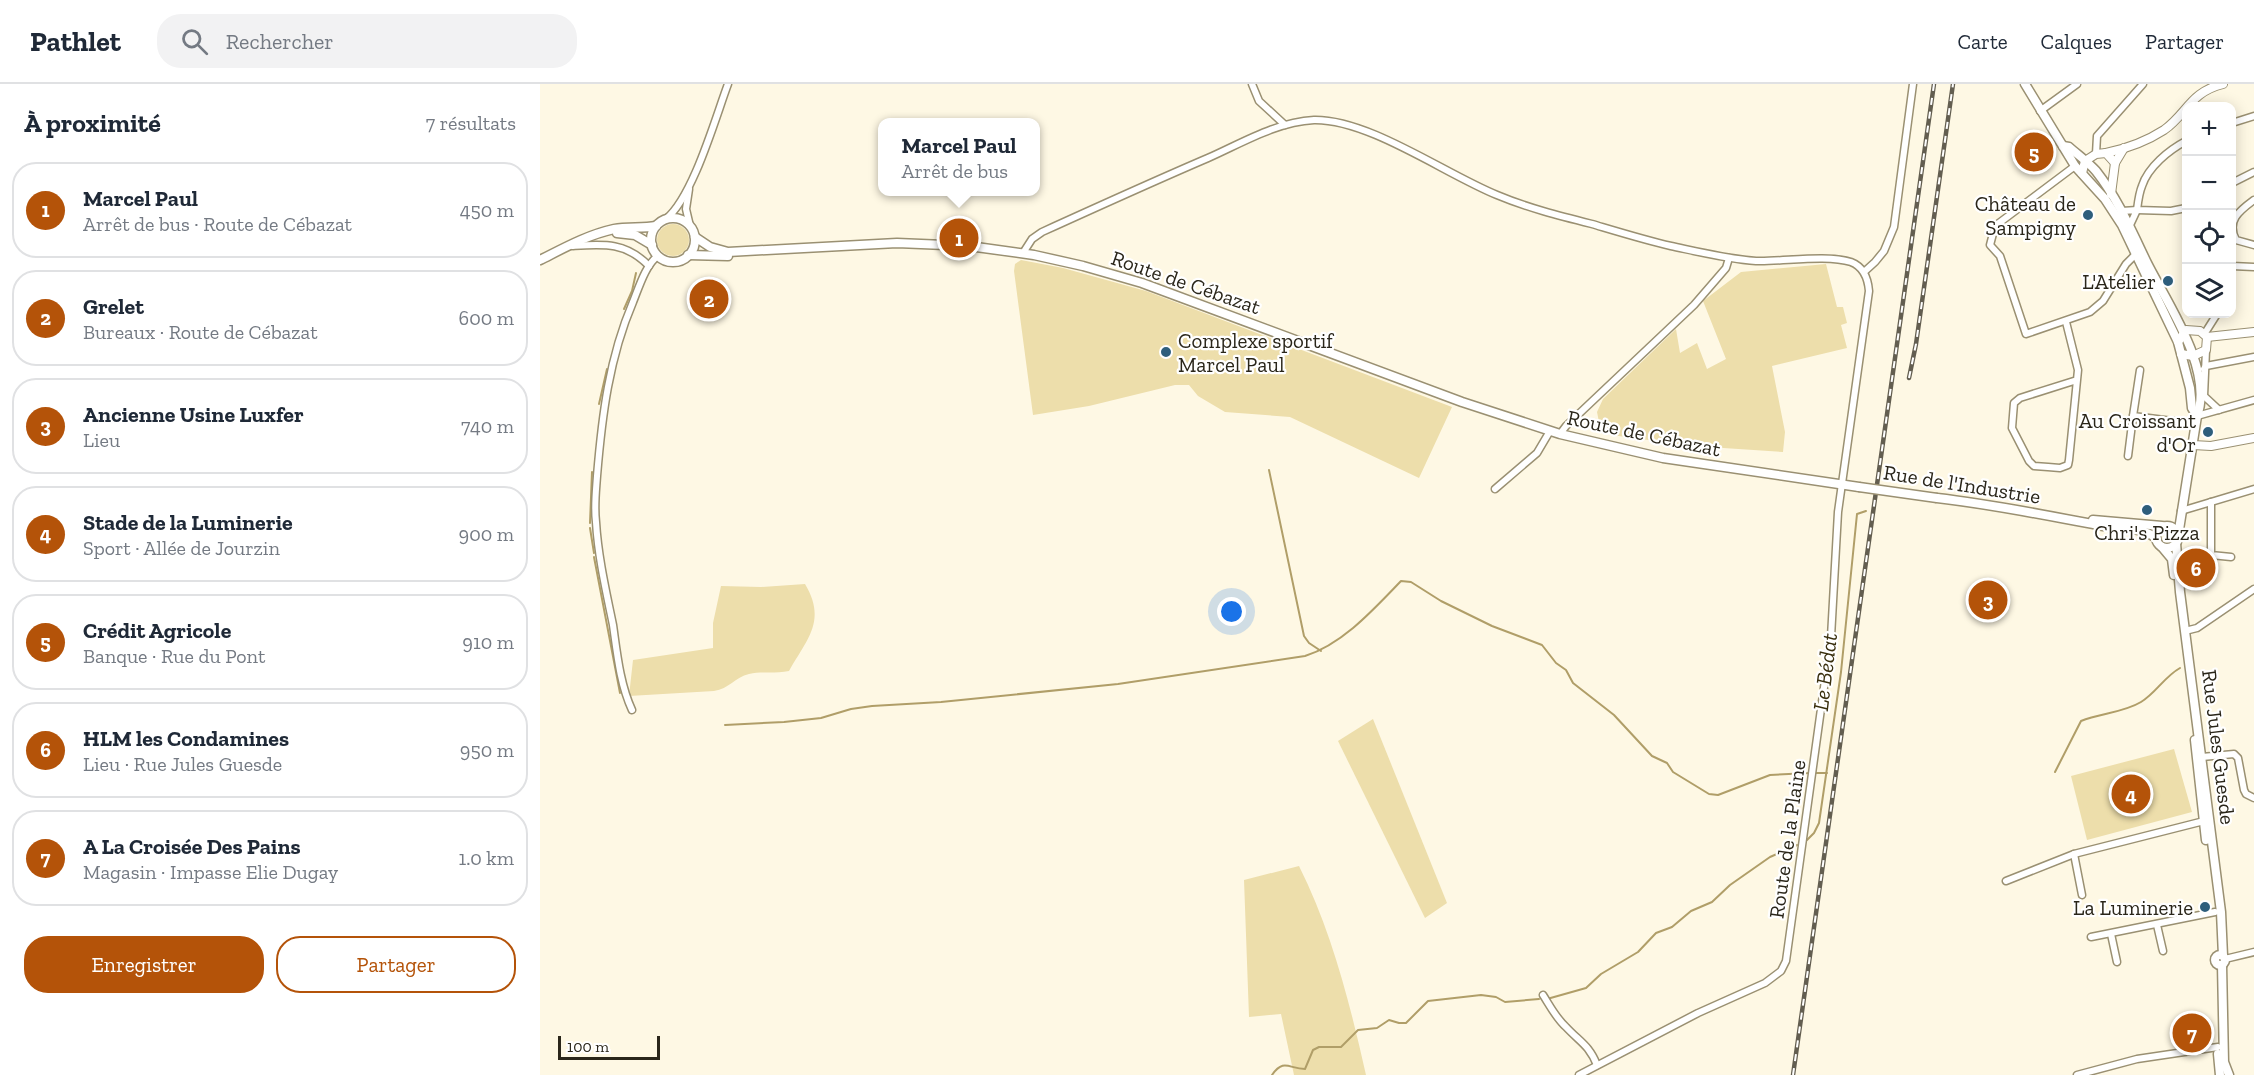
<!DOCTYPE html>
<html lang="fr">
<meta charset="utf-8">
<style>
body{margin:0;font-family:"Zilla Slab",serif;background:#f2f2f3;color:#1f2937}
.controls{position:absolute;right:18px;top:18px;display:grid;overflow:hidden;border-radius:12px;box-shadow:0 3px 15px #0003}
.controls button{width:54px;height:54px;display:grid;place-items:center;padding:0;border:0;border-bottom:2px solid #e0e1e3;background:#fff;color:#1f2937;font:30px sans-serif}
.scale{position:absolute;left:18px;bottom:15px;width:102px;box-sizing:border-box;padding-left:6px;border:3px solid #2a261a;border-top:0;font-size:16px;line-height:21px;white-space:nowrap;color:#2a261a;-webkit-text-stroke:4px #fff;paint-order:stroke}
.you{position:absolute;left:692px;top:528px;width:21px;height:21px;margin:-15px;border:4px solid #fff;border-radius:50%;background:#1a73e8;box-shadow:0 0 0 9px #1a73e833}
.badge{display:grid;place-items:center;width:39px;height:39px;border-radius:50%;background:#b45309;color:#fff;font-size:20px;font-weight:700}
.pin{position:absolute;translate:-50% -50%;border:3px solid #fff;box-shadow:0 2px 6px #0006}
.popup{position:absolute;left:338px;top:34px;width:162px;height:78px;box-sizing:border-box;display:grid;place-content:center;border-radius:12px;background:#fff;filter:drop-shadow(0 2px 4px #0005);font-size:20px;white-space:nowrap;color:#747a83}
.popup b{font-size:22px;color:#1f2937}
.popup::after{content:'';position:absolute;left:50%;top:100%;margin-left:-12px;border:12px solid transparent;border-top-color:#fff}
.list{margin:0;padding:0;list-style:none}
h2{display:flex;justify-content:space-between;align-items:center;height:78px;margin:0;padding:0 24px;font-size:26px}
h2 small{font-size:20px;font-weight:400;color:#747a83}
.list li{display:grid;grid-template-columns:39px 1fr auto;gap:18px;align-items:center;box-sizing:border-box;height:96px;margin:0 12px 12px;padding:0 12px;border:2px solid #e0e1e3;border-radius:24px}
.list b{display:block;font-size:22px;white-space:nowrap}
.list p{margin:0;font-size:20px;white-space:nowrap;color:#747a83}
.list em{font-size:20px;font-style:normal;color:#747a83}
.actions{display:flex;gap:12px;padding:18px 24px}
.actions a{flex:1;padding:14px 0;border:2px solid #b45309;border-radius:24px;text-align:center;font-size:21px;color:#b45309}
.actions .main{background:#b45309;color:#fff}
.icon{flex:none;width:33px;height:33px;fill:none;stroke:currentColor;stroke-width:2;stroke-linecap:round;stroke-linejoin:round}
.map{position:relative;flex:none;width:1714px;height:991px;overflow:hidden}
header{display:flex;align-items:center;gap:36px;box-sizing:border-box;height:84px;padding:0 30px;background:#fff;border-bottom:2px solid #e0e1e3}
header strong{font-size:28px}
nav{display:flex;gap:33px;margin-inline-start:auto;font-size:21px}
.search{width:420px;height:54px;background:#f2f2f3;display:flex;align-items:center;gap:15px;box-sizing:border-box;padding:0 21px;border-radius:24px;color:#747a83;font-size:22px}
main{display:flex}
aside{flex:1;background:#fff}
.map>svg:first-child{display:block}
.green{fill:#eddeab}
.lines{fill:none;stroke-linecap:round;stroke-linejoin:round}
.stream{stroke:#b09e68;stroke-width:2}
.minor-casing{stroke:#9a9072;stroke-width:9}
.tertiary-casing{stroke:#9a9072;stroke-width:10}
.secondary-casing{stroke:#9a9072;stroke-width:11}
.minor{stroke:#fff;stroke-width:6}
.tertiary{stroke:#fff;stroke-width:8}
.secondary{stroke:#fff;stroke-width:8}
.rail-casing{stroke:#635e50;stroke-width:4.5}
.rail{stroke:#fff;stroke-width:2;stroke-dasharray:7;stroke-linecap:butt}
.secondary-bridge-casing{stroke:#9a9072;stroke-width:11;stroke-linecap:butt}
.secondary-bridge{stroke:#fff;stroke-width:8}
.poi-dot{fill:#2e5e7c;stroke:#fff;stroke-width:2}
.labels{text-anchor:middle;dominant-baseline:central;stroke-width:4.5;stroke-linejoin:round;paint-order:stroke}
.poi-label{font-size:21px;fill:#2a261a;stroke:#fff;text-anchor:end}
.street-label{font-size:21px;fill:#2a261a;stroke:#fff}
.water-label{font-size:22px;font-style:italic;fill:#392f0e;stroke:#fff}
</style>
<header>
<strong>Pathlet</strong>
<div class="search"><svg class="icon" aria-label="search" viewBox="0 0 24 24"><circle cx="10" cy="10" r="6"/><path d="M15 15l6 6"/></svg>Rechercher</div>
<nav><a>Carte</a><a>Calques</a><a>Partager</a></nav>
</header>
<main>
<aside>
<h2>À proximité<small>7 résultats</small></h2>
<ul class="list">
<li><span class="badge">1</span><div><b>Marcel Paul</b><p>Arrêt de bus · Route de Cébazat</p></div><em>450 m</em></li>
<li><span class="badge">2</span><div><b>Grelet</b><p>Bureaux · Route de Cébazat</p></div><em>600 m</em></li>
<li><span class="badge">3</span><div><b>Ancienne Usine Luxfer</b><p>Lieu</p></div><em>740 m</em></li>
<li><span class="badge">4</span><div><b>Stade de la Luminerie</b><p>Sport · Allée de Jourzin</p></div><em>900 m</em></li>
<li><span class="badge">5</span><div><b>Crédit Agricole</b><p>Banque · Rue du Pont</p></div><em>910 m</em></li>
<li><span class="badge">6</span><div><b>HLM les Condamines</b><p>Lieu · Rue Jules Guesde</p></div><em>950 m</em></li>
<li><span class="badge">7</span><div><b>A La Croisée Des Pains</b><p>Magasin · Impasse Elie Dugay</p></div><em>1.0 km</em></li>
</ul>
<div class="actions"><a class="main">Enregistrer</a><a>Partager</a></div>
</aside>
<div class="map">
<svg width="1714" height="991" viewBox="0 0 1714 991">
<rect width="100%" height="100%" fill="#fef8e4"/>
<g class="green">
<circle cx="133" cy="156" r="16"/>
<path d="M481 176 523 184 606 207 912 323 879 394 750 333 685 328 658 312 649 301H635L549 322 493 331 474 187 475 180Z"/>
<path d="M1286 180 1297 223H1303L1307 239 1301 241 1307 264 1232 282 1245 348 1243 368 1153 362 1071 351 1060 343 1057 328 1063 315 1136 245 1140 269 1157 259 1167 285 1186 275 1163 217 1201 188Z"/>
<path d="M265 500C287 537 267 555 249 587 236 590 222 587 209 590 195 593 189 605 174 607L89 612 93 576 173 564V539L181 502 221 503Z"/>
<path d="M833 635 907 819 885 834 798 657Z"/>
<path d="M1634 665 1652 728 1547 756 1531 692Z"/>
<path d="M759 782C792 848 810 920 826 991H754L741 930 709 933 704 796Z"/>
</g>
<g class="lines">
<g class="stream">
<path d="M84 225 92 207 96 189"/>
<path d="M59 320 67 285"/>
<path d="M729 386 764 552 769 559 781 567"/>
<path d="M50 439 52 388"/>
<path d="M50 444 54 469"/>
<path d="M54 473 80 609"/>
<path d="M185 641 244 638 281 634 311 625 332 622 401 618 578 600 765 572C803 560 834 525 861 497L871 498 901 517 952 542 1002 561 1016 579 1026 586 1033 599 1074 631 1112 672 1127 679 1133 688 1169 710 1178 711 1230 691 1270 689"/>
<path d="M1515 688 1541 637C1560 629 1583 629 1601 618 1616 609 1624 593 1640 584"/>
<path d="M1276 689H1287"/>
<path d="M1267 756 1274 749 1279 739 1301 588 1317 430 1326 427"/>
<path d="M1007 915 1046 904 1061 890 1098 868 1116 849 1132 843 1151 827 1172 818 1190 801 1230 773 1257 761"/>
<path d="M732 991C744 974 749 985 765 985L773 966 779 963H801L818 946 837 944 849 936 859 939H866L888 917 941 911 956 913 965 918 999 915"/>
</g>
<defs>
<g id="minor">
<path d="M712 0 719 17 745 41"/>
<path d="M1500 27 1537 0"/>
<path d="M1692 39 1714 32"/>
<path d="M1646 57C1629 66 1608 83 1602 102 1599 109 1598 118 1597 126L1631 127 1646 124"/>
<path d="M1556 70 1557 52 1603 0"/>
<path d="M1535 82 1455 142 1450 161 1460 172 1486 250 1550 228 1563 217 1586 180 1598 168"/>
<path d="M1692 99 1714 88"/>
<path d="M149 105 146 125 150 142"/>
<path d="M1714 116C1699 127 1686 137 1696 156L1714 161"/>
<path d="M1582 127 1597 126 1590 141"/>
<path d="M126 135C153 113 175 35 188 0"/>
<path d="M33 162C64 160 86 158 109 182"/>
<path d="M483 169 492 155 502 148C557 123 612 98 668 74 702 59 736 38 774 36 829 35 905 90 957 111 988 124 1020 132 1052 140 1079 148 1105 156 1131 162 1159 168 1187 175 1216 177 1243 178 1286 170 1311 178 1324 183 1328 195 1329 207L1298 428 1291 553 1246 877 1241 887 1225 899 1158 929 1039 991"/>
<path d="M1692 182 1714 183"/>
<path d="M1324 188 1335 178 1344 167 1354 143 1373 0"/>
<path d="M1526 238 1538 286 1529 376 1528 381 1520 384 1508 383 1494 382 1489 377 1472 344 1474 319 1480 314 1537 296"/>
<path d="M1665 249 1677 230"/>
<path d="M1666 266 1664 312 1679 326"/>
<path d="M1664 285 1666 282 1714 273"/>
<path d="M1600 286 1593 332 1656 340"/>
<path d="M1657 332 1714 316"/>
<path d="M1020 350 1026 342 1154 221 1186 184 1189 174"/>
<path d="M1588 372 1593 332"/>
<path d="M955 405 997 369 1010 347"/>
<path d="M1671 418V471L1691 473"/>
<path d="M1641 427 1714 405"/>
<path d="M1645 547 1657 544 1714 505"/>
<path d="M92 626C80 600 77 569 73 541 66 507 58 472 56 438 54 422 56 407 57 392 62 332 69 274 93 218 99 203 106 180 118 172"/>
<path d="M1662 673 1694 670 1698 674 1704 706 1706 710 1714 714"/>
<path d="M1534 770 1542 811"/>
<path d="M1466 797 1534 770 1664 737"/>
<path d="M1617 841 1623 867"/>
<path d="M1571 850 1577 878"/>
<path d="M1551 853 1675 828"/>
<path d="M1685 875 1714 868"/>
<path d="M1003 911C1010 922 1016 934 1026 943 1040 958 1049 961 1057 981"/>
<path d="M1537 991 1597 975 1678 963"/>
</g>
<g id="tertiary">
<path d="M1566 69C1585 65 1607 57 1624 46 1647 30 1650 8 1683 0"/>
<path d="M1542 89 1545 77 1556 70 1566 69 1575 79"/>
<path d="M1571 110 1575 79 1584 64"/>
<path d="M1667 253 1714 248"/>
<path d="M1638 258 1646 246 1660 247 1667 253 1666 266 1653 272 1641 270"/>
<path d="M1653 361 1671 362 1714 354"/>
</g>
<g id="secondary">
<path d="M1485 0 1535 82 1565 115 1582 141 1638 258 1650 304 1652 324 1657 332"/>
<path d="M1523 62 1529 63C1538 71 1548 78 1556 87 1578 115 1592 148 1607 179 1627 219 1674 286 1657 332L1638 452"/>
<circle cx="133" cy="156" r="22"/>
<path d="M77 149 95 151 112 161"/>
<path d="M155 153 170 163 188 168 357 159 429 162 494 171 543 182 602 199 922 318 1020 350 1123 374 1319 403"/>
<path d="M148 171 188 172"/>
<path d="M0 176C24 164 47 151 74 145 88 142 102 145 116 142"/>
<path d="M1397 414C1451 420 1504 431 1558 441 1578 446 1599 441 1616 454"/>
<path d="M1553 436 1622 442"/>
<circle cx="1627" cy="453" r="11"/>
<path d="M1636 459 1640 508 1681 828 1683 872"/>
<path d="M1622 463 1632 475 1634 491"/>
<path d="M1655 656 1666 756"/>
<circle cx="1680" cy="876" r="5"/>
<path d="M1682 881 1684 978 1689 991"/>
<path d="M1678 970 1680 991"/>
</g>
</defs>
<use href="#minor" class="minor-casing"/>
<use href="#tertiary" class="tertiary-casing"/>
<use href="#secondary" class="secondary-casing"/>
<use href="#minor" class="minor"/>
<use href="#tertiary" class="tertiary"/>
<use href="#secondary" class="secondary"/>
<defs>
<g id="rail">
<path d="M1369 294 1376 260 1413 0"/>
<path d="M1253 991 1394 0"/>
</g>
</defs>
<use href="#rail" class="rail-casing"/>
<use href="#rail" class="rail"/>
<defs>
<path id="secondary-bridge" d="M1319 403 1397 414"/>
</defs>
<use href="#secondary-bridge" class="secondary-bridge-casing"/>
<use href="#secondary-bridge" class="secondary-bridge"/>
</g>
<g class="poi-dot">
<circle cx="1548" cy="131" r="6"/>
<circle cx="1628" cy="197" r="6"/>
<circle cx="626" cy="268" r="6"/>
<circle cx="1668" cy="348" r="6"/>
<circle cx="1607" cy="426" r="6"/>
<circle cx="1665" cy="823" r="6"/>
</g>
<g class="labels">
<g class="poi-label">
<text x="1536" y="119">Château de<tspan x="1536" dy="24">Sampigny</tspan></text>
<text x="1616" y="197">L'Atelier</text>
<text x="638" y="256" text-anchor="start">Complexe sportif<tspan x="638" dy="24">Marcel Paul</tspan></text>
<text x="1656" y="336">Au Croissant<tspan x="1656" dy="24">d'Or</tspan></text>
<text x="1607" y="448" text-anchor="middle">Chri's Pizza</text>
<text x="1653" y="823">La Luminerie</text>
</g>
<g class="street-label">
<text transform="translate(646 198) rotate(19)">Route de Cébazat</text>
<text transform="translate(1104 349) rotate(12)">Route de Cébazat</text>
<text transform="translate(1422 400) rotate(9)">Rue de l'Industrie</text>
<text transform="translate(1679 663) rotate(83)">Rue Jules Guesde</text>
<text transform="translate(1247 755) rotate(-82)">Route de la Plaine</text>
</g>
<g class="water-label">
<text transform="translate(1285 588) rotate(-83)">Le Bédat</text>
</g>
</g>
</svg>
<div class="controls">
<button>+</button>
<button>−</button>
<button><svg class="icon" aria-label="locate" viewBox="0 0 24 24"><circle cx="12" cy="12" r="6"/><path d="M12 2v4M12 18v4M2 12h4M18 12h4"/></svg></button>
<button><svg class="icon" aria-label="layers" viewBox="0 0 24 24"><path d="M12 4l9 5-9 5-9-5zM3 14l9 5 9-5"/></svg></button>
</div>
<div class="scale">100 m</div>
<div class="you"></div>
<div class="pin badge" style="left:419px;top:154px">1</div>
<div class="popup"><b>Marcel Paul</b>Arrêt de bus</div>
<div class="pin badge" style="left:169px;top:215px">2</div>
<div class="pin badge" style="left:1448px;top:516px">3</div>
<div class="pin badge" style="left:1591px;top:710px">4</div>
<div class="pin badge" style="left:1494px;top:68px">5</div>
<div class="pin badge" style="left:1656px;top:484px">6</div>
<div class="pin badge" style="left:1652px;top:949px">7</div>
</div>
</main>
